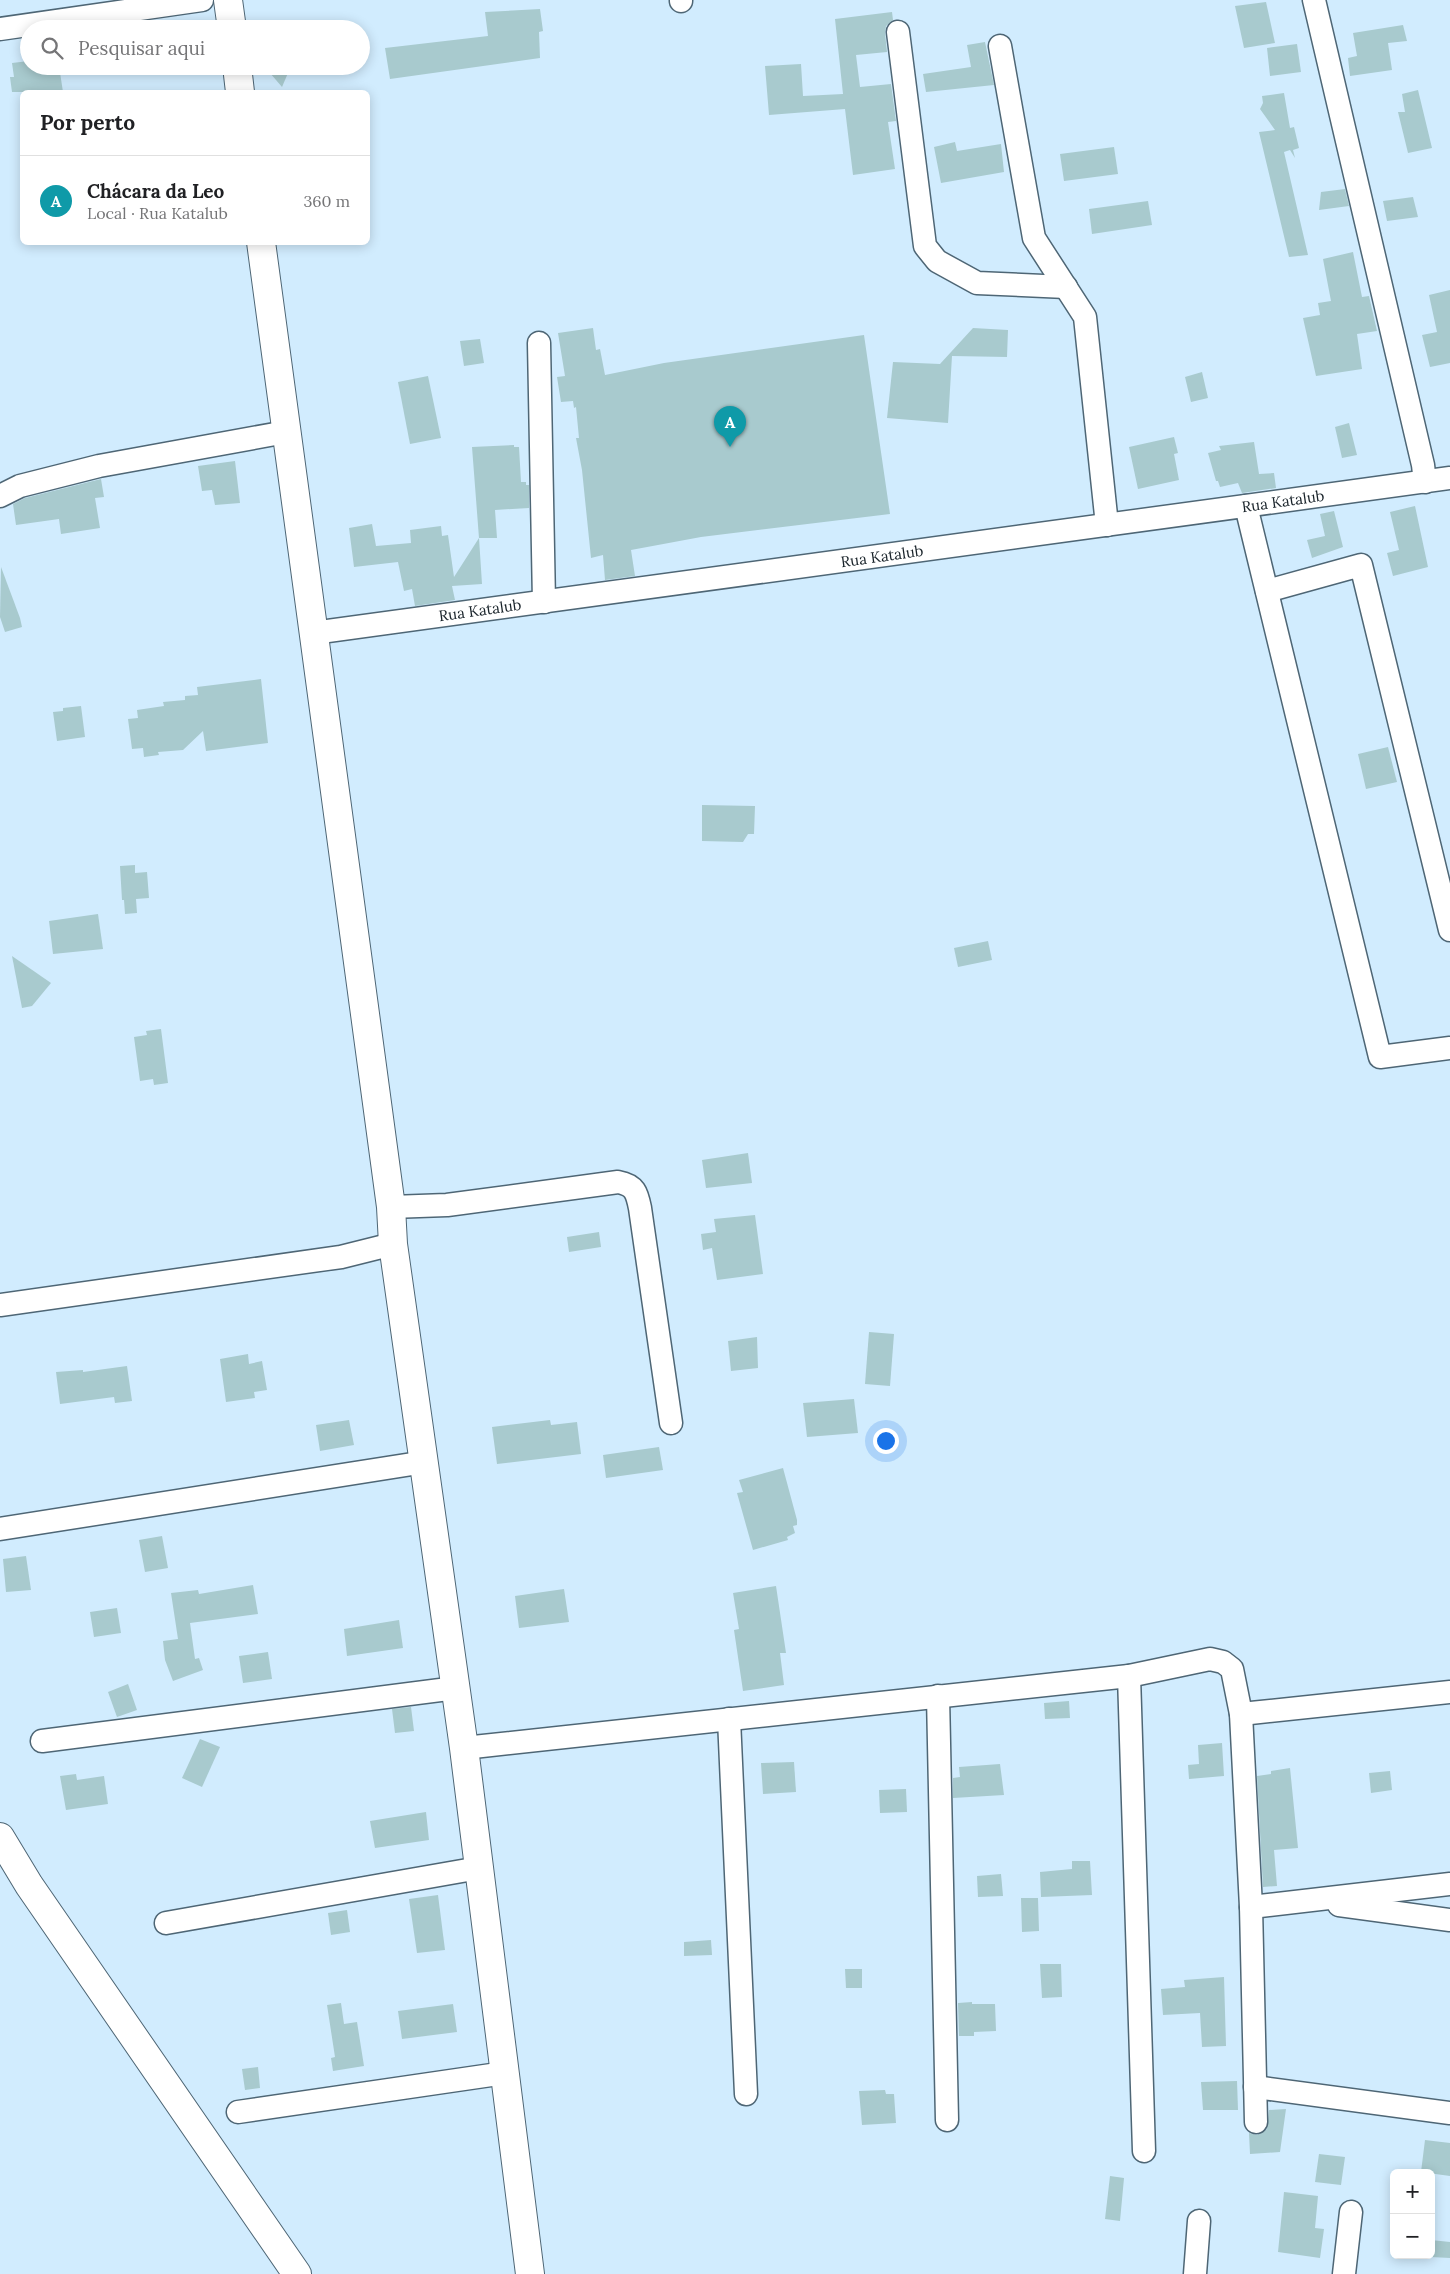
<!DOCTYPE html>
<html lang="pt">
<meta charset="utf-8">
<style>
body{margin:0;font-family:Lora,serif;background:#f2f2f2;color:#202124}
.controls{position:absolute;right:15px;bottom:15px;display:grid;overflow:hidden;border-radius:8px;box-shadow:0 2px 12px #0003}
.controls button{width:45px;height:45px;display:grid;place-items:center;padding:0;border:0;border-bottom:1px solid #e0e0e0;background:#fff;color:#202124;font:25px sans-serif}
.you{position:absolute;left:885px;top:1440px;width:18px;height:18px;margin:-12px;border:4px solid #fff;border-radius:50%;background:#1a73e8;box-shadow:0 0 0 8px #1a73e833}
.badge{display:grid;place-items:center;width:32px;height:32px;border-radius:50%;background:#986619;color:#fff;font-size:16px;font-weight:700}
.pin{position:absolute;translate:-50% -41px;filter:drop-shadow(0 1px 2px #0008)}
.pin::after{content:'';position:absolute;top:26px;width:18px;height:15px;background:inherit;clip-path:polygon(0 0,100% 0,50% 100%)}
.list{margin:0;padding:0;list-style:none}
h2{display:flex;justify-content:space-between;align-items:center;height:65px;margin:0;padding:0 20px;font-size:21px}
h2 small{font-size:16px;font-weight:400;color:#757577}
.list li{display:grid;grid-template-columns:32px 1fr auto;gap:15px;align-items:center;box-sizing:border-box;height:90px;padding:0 20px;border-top:1px solid #e0e0e0}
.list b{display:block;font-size:19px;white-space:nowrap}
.list p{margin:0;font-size:16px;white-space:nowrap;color:#757577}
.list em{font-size:16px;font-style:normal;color:#757577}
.icon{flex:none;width:28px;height:28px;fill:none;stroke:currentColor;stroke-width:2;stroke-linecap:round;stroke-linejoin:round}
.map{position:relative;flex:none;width:1450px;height:2274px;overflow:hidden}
.search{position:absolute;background:#fff;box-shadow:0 2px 12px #0003;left:20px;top:20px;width:350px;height:55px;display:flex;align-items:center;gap:12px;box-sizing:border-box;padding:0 18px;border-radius:28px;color:#757577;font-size:19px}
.panel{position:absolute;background:#fff;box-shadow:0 2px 12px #0003;left:20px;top:90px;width:350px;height:155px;border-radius:8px}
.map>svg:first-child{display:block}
.building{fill:#a8cace}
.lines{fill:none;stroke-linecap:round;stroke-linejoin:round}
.street-casing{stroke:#4e6675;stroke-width:25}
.secondary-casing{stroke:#4e6675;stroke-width:30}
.street{stroke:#fff;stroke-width:22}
.secondary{stroke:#fff;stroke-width:28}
.labels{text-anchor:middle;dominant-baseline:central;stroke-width:4.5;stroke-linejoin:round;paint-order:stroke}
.street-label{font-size:15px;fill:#182229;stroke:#fff}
</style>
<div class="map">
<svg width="1450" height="2274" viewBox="0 0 1450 2274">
<rect width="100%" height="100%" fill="#d1ecfe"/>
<g class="building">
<path d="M1266 2 1275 43 1244 48 1235 6Z"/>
<path d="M540 9 543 31 539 32 540 58 390 79 385 48 488 36 485 12Z"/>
<path d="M892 12 893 20 886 26 885 33 887 52 856 55 860 87 891 84 896 121 888 122 895 169 853 175 845 109 769 115 765 66 801 64 803 96 843 94 835 19Z"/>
<path d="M1403 25 1407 41 1388 43 1392 70 1350 76 1348 58 1357 56 1353 33Z"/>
<path d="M985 42 994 85 926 92 923 74 971 67 967 45Z"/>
<path d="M1297 44 1301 72 1270 76 1267 48Z"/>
<path d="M29 61V66H59L63 92H12L10 77H14L12 63Z"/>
<path d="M264 66H291L282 87Z"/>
<path d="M1418 90 1432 148 1408 153 1398 112H1405L1402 94Z"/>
<path d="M1284 93 1290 128 1294 127 1299 148 1293 150 1295 158 1290 150 1284 152 1308 255 1289 257 1259 132 1275 130 1260 109 1263 103 1262 96Z"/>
<path d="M955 142 957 151 1001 144 1004 172 941 183 934 147Z"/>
<path d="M1114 147 1118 174 1064 181 1060 154Z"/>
<path d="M1345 189 1349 206 1319 210 1321 192Z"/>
<path d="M1413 197 1418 217 1387 221 1383 201Z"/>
<path d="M1148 201 1152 225 1092 234 1089 209Z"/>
<path d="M1353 252 1362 297 1369 296 1377 331 1357 334 1362 369 1316 376 1303 318 1320 315 1318 303 1331 301 1323 259Z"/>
<path d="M1450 290V363L1430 367 1422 335 1437 332 1429 295Z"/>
<path d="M593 328 596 350 600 349 605 375 664 363 864 335 890 514 701 537 631 550 635 576 605 580 603 555 591 558 582 470 576 438H579L576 407 574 408 573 401 561 402 557 377 565 376 558 333Z"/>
<path d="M973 328 1008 330 1007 357 952 356 948 423 887 418 893 362 940 364Z"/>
<path d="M480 339 484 363 464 366 460 341Z"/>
<path d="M1202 372 1208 398 1191 402 1185 377Z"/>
<path d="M428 376 441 438 410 444 398 382Z"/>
<path d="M1349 423 1357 455 1342 458 1335 427Z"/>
<path d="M1174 437 1178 453 1174 454 1179 480 1138 489 1129 447Z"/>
<path d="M1254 442 1259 474 1274 473 1276 488 1242 493 1238 483 1220 487 1218 481H1216L1208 453 1221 450 1219 446Z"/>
<path d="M514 445V447H519L521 482H526V485H529V508L495 510 497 538H479L482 584 452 586 455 600 415 606 412 589 404 591 398 562 354 567 349 528 372 524 376 546 411 543 410 530 441 526 442 536 448 535 454 577 479 538 472 447Z"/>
<path d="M235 461 240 503 215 505 212 490 202 491 198 466Z"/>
<path d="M101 479 104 497 95 498 100 528 61 534 59 519 16 525 13 504 25 498Z"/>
<path d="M1415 506 1428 567 1393 576 1387 553 1399 550 1390 512Z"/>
<path d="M1334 511 1343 547 1312 558 1307 540 1325 536 1320 514Z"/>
<path d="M1 567 20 618 22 627 5 632 0 617Z"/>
<path d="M261 679 268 743 206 751 203 731 183 750 158 752 159 755 144 757 143 748 132 749 128 719 138 718 137 710 164 706 163 702 185 700V696L198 695 197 687Z"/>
<path d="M81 706 85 737 57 741 53 712 63 711V708Z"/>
<path d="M1388 747 1397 782 1366 789 1358 754Z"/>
<path d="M702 805 755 806 754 834H748L743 842 702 841Z"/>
<path d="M135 865V873L147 872 149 898 136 899 137 913 125 914 124 900H122L120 866Z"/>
<path d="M98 914 103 949 53 954 49 921Z"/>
<path d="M988 941 992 960 958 967 954 948Z"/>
<path d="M12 956 51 983 32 1006 22 1008Z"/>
<path d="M161 1029 168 1083 154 1085 153 1079 140 1081 134 1037 147 1035 146 1031Z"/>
<path d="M748 1153 752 1183 706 1188 702 1160Z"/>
<path d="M755 1215 763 1274 717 1280 712 1248 703 1250 701 1234 716 1232 714 1219Z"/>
<path d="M599 1232 601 1247 569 1252 567 1237Z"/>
<path d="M869 1332 894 1334 890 1386 865 1384Z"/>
<path d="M757 1337 758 1368 731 1371 728 1341Z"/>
<path d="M248 1354 249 1364 262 1361 267 1390 254 1392 255 1398 226 1402 220 1359Z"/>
<path d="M127 1366 132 1401 115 1403 114 1397 60 1404 56 1372 83 1370V1372Z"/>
<path d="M854 1399 858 1433 807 1437 803 1403Z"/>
<path d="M349 1420 354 1445 320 1451 316 1425Z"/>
<path d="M550 1420 551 1425 577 1422 581 1454 497 1464 492 1427Z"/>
<path d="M659 1447 663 1470 606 1478 603 1455Z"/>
<path d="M783 1468 797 1520V1525L793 1526 795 1533 787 1537 788 1540 753 1550 737 1493 743 1492 739 1480Z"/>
<path d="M162 1536 168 1568 145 1572 139 1540Z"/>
<path d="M26 1556 31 1590 6 1592 3 1559Z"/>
<path d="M253 1585 258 1614 190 1623 195 1659 199 1658 203 1670 173 1681 165 1660 163 1641 178 1639 171 1593 198 1590 199 1594Z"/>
<path d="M776 1586 786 1653H780L784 1685 743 1691 734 1630 739 1629 733 1593Z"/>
<path d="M564 1589 569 1622 519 1628 515 1596Z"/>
<path d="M117 1608 121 1633 94 1637 90 1612Z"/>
<path d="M399 1620 403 1648 347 1656 344 1629Z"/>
<path d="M268 1652 272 1679 243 1683 239 1656Z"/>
<path d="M128 1684 137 1710 117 1717 108 1692Z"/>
<path d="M1069 1701 1070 1718 1045 1719 1044 1703Z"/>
<path d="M411 1707 414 1731 395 1733 392 1709Z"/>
<path d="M200 1739 220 1747 202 1787 182 1778Z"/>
<path d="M1222 1743 1224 1776 1189 1779 1188 1765 1199 1764 1198 1745Z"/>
<path d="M794 1762 796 1792 763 1794 761 1763Z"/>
<path d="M1000 1764 1004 1795 953 1798V1778L960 1777 959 1767Z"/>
<path d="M1290 1768 1298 1848 1274 1850 1277 1886 1263 1887 1257 1776 1271 1774V1771Z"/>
<path d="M1390 1771 1392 1790 1371 1793 1369 1773Z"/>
<path d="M76 1774 77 1780 104 1776 108 1804 66 1810 60 1776Z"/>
<path d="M906 1789 907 1812 880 1813 879 1790Z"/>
<path d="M426 1812 429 1840 375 1848 370 1821Z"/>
<path d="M1072 1861H1090L1092 1895 1041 1897 1040 1872 1072 1869Z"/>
<path d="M1001 1874 1003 1896 978 1897 977 1876Z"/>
<path d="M438 1895 445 1950 417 1953 409 1899Z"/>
<path d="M1021 1898H1038L1039 1931 1022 1932Z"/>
<path d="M347 1910 350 1932 331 1935 328 1913Z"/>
<path d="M711 1940 712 1955 684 1956V1942Z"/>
<path d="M1040 1964H1061L1062 1997 1042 1998Z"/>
<path d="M845 1969H862V1988H846Z"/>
<path d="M1224 1977 1226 2046 1202 2047 1200 2013 1163 2015 1161 1989 1185 1987 1184 1980Z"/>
<path d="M972 2002V2004H995L996 2031 974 2032V2036H959L958 2003Z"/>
<path d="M341 2003 344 2024 357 2022 364 2066 333 2071 331 2058 335 2057 327 2005Z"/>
<path d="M453 2004 457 2032 402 2039 398 2011Z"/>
<path d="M258 2067 260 2088 245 2090 242 2069Z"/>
<path d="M1237 2081 1238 2110H1203L1201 2082Z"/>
<path d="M885 2090 886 2094H894L896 2123 862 2125 859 2091Z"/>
<path d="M1286 2109 1280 2152 1250 2154 1249 2133 1257 2135 1267 2129 1269 2110Z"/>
<path d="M1425 2140 1450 2143V2176L1421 2172Z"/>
<path d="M1319 2154 1345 2157 1341 2185 1315 2182Z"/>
<path d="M1110 2176 1124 2178 1120 2221 1105 2219Z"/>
<path d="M1284 2192 1318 2196 1315 2228 1324 2229 1320 2258 1278 2252Z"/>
<path d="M1431 2240 1450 2242V2258L1431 2257Z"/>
</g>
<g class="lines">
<defs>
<g id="street">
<path d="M681 0V1"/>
<path d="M1314 0 1423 465 1425 482"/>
<path d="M0 29 202 0"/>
<path d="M898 32 925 246 937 261 977 283 1066 287"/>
<path d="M1000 46 1034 238 1085 317 1107 525"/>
<path d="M539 343 544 602"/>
<path d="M0 496 20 486 99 466 286 432"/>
<path d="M1246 506 1380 1057 1450 1048"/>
<path d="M1267 591 1361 565 1450 930"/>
<path d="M313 633 1450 478"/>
<path d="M391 1207 447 1205 618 1182C635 1185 637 1193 640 1208L671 1423"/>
<path d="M0 1305 341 1257 393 1244"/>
<path d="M0 1529 425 1462"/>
<path d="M1129 1676 1144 2151"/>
<path d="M938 1696 947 2120"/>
<path d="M1241 1714 1450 1692"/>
<path d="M729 1719 746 2094"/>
<path d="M42 1741 456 1688"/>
<path d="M464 1748 1129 1676 1210 1659 1223 1662 1232 1669 1241 1714 1251 1907 1256 2122"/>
<path d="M1339 1905 1450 1920"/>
<path d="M1251 1907 1450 1884"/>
<path d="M166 1923 479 1868"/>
<path d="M1255 2087 1450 2113"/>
<path d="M238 2112 505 2073"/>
<path d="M1195 2274 1199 2221"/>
<path d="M1344 2274 1351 2212"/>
</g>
<g id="secondary">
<path d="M228 0 232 29"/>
<path d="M237 66 240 92"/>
<path d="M261 242 391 1207 393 1244 464 1748 530 2274"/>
<path d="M0 1837 29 1885 297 2274"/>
</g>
</defs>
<use href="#street" class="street-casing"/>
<use href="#secondary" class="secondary-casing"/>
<use href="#street" class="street"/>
<use href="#secondary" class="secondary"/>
</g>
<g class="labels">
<g class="street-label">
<text transform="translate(1283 501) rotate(-8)">Rua Katalub</text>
<text transform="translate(882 556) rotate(-8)">Rua Katalub</text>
<text transform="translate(480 610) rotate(-8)">Rua Katalub</text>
</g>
</g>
</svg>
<div class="controls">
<button>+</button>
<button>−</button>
</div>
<div class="you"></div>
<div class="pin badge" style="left:730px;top:447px;background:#0f9aa8">A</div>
<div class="search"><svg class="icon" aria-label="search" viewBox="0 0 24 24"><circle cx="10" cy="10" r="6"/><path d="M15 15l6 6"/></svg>Pesquisar aqui</div>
<section class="panel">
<h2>Por perto<small></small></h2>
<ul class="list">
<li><span class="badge" style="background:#0f9aa8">A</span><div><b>Chácara da Leo</b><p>Local · Rua Katalub</p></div><em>360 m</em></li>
</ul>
</section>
</div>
